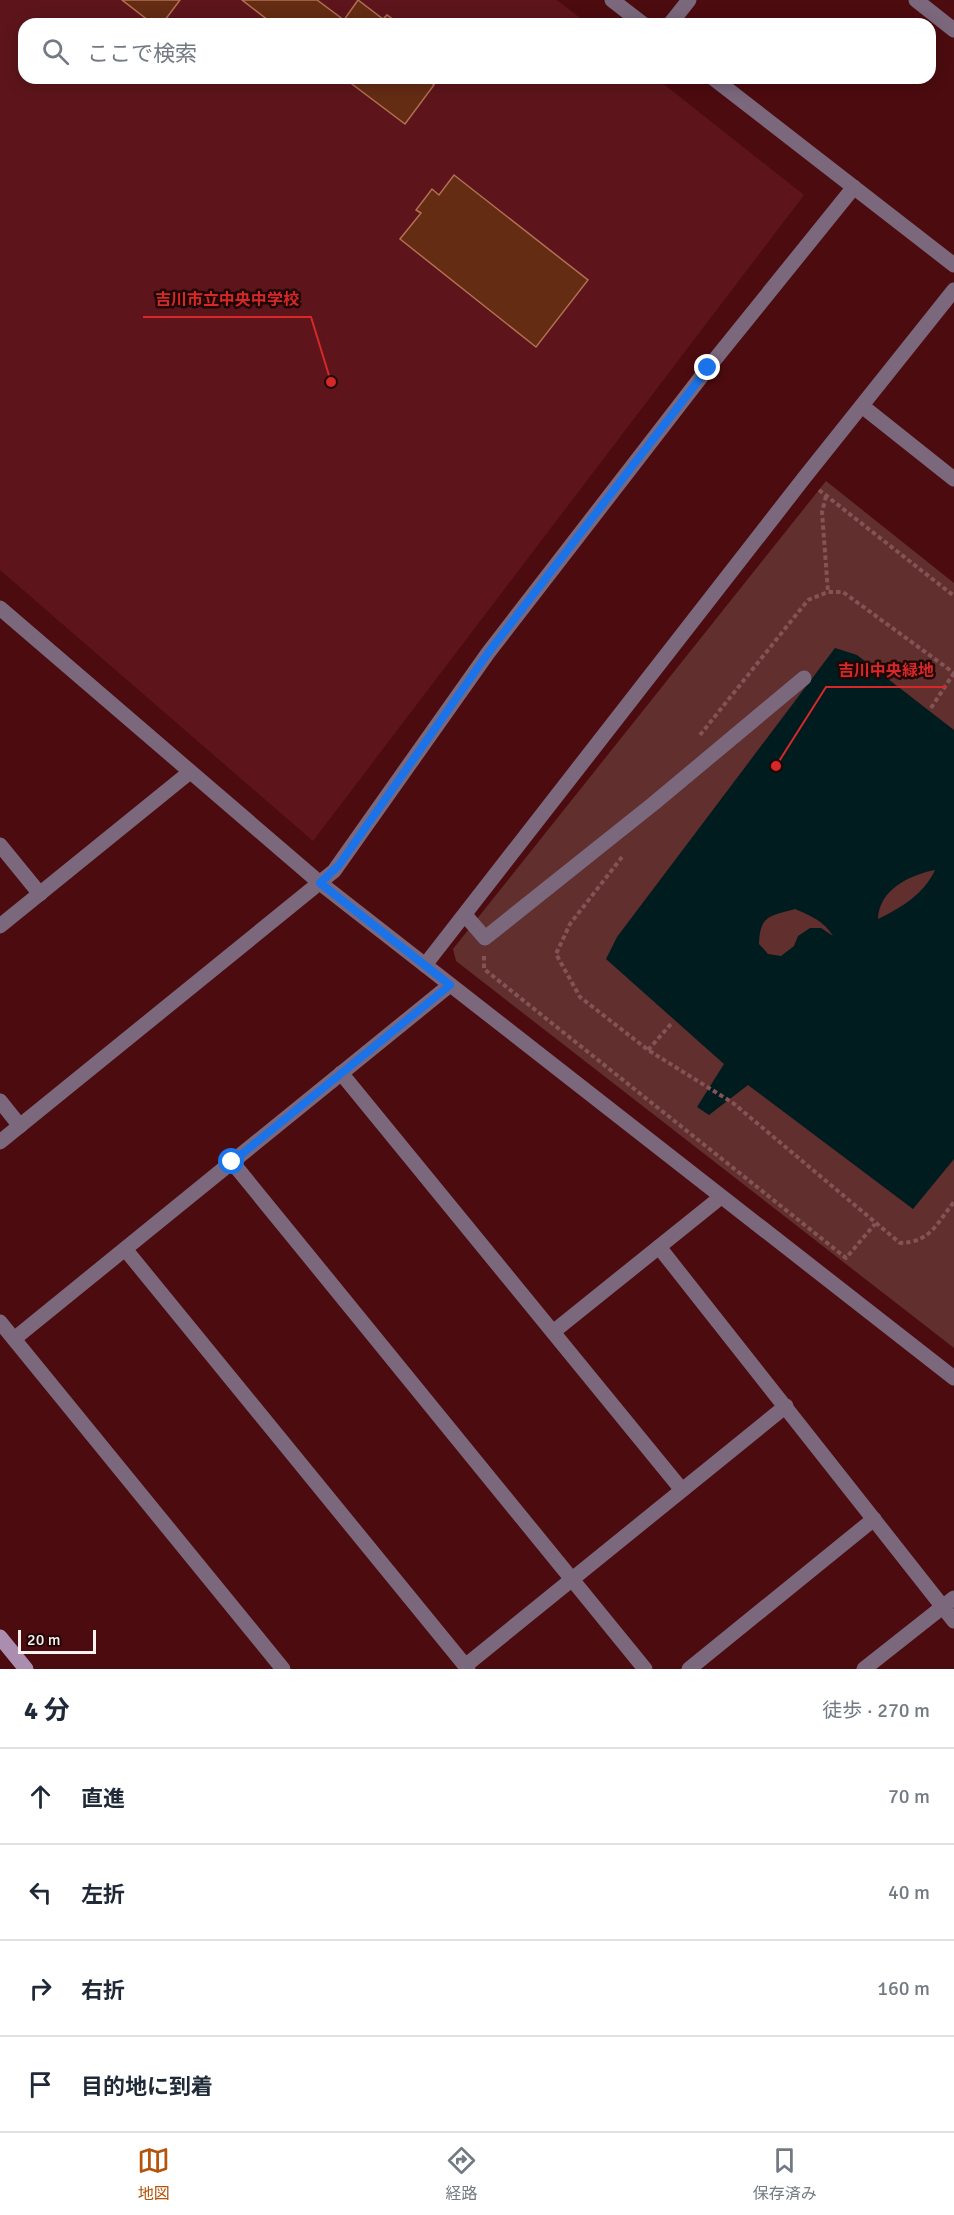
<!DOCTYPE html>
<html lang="ja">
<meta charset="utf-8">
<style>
body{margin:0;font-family:Signika,"Noto Sans JP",sans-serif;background:#f6f6f7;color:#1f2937}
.scale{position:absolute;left:18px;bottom:15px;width:78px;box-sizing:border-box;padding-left:6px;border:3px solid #f9f0ef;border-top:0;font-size:16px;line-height:21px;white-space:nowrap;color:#f9f0ef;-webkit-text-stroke:4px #210606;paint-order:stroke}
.stop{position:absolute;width:18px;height:18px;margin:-14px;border:4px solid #1a73e8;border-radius:50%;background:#fff}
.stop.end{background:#1a73e8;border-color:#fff;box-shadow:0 2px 6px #0008}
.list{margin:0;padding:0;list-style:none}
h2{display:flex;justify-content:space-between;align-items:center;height:78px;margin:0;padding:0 24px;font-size:26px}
h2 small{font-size:20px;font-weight:400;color:#747a83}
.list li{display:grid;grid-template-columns:39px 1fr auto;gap:18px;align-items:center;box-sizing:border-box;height:96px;padding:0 24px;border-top:2px solid #e0e1e3}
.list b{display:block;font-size:22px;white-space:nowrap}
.list em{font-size:20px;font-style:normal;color:#747a83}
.icon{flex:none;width:33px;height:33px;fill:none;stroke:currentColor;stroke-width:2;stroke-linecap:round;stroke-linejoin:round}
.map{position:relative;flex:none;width:954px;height:1669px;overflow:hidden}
.search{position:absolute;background:#fff;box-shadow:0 3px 15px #0003;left:18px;right:18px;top:18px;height:66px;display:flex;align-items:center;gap:15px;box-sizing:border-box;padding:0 21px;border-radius:18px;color:#747a83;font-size:22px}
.sheet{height:462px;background:#fff}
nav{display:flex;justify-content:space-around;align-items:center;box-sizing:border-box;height:84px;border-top:2px solid #e0e1e3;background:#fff;font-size:16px;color:#747a83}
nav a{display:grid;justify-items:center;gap:3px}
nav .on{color:#b45309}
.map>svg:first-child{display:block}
.built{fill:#5d151b}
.green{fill:#602f2e}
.water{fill:#001c1f;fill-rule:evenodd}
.building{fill:#642c13;stroke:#b26f53;stroke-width:1.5}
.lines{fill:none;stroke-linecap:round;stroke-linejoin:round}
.path{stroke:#835356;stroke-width:4;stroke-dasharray:4.5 3;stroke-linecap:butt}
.street{stroke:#7b687d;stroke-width:15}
.secondary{stroke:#ab8daf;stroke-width:15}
.route{stroke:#1a73e8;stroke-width:8}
.leader{fill:none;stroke:#d62828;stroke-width:2}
.callout-dot{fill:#d62828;stroke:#210606;stroke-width:2}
.callout-label{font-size:16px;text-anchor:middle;font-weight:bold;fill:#d62828;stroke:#210606;stroke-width:5;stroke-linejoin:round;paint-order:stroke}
</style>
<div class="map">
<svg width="954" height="1669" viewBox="0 0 954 1669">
<rect width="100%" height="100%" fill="#4c0b0f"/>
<path class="built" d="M0 0H557L588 24H24V78H656L804 195 313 841 0 570Z"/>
<path class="green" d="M826 481 954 583V1348L456 961 453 949Z"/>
<path class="water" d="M835 648 857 655 954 730V1159L913 1209 748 1085 709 1115 697 1107 724 1064 606 959 617 937ZM935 870C924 894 901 908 878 919 879 890 909 875 935 870ZM795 909C811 916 824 921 833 936L821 928H810L798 936 794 946 781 956 768 954 759 944C760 915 770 916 795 909Z"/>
<g class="building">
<path d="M122 0H180L162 24H153Z"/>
<path d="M242 0H317L344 20 358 0 383 19 387 15 398 23 273 24Z"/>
<path d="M344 78H425L434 85 405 124Z"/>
<path d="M454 175 588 280 536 347 400 239 421 213 416 210 432 189 439 195Z"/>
</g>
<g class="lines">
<g class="path">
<path d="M819 490 954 596"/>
<path d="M826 496 822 512 828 592"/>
<path d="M931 708 954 673"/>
<path d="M700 735 808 600 828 592H843L954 673"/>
<path d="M622 857 570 924 556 954 580 997 648 1050 733 1103 900 1243C931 1242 936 1224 954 1202"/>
<path d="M484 956V969L846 1258 875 1224"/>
<path d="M648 1050 671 1024"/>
</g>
<g class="street">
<path d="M612 0 643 24"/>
<path d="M916 0 954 30"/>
<path d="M670 24 689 0"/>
<path d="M713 78 954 265"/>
<path d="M862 406 954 479"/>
<path d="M0 608 320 883 954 1378"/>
<path d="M0 845 40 894"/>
<path d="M465 915 485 938 653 804 804 678"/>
<path d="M0 926 190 772"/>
<path d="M425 965 804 478 954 290"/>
<path d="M341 1073 682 1490"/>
<path d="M0 1101 20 1126"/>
<path d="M0 1142 334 871 488 653 708 368 854 187"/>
<path d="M232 1162 645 1669"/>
<path d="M659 1247 954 1621"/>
<path d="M125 1249 468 1669"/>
<path d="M0 1322 283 1669"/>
<path d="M553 1332 721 1197"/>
<path d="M14 1339 450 985"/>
<path d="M465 1666 786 1406"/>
<path d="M689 1669 874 1519"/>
<path d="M864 1669 954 1598"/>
</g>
<path class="secondary" d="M0 1637 26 1669"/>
</g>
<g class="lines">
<path class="route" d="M232 1162 450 985 320 883 339 865 488 653 708 368"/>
</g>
<path class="leader" d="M331 382L311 317H143M776 766L826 687H946"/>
<g class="callout-dot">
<circle cx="331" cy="382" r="6"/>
<circle cx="776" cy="766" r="6"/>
</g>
<g class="callout-label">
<text x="227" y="305">吉川市立中央中学校</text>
<text x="886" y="676">吉川中央緑地</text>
</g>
</svg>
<div class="scale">20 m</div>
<div class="stop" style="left:232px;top:1162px"></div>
<div class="stop end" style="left:708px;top:368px"></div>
<div class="search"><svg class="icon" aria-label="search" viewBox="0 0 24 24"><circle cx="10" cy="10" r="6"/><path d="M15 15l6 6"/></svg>ここで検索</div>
</div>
<section class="sheet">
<h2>4 分<small>徒歩 · 270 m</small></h2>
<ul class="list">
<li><svg class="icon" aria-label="ahead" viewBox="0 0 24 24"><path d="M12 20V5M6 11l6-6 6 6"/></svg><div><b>直進</b></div><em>70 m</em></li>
<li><svg class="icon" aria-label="left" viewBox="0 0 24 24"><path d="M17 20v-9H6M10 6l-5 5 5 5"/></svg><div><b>左折</b></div><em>40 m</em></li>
<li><svg class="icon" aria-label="right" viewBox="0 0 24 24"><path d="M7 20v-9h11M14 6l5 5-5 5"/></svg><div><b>右折</b></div><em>160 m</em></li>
<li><svg class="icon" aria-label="arrive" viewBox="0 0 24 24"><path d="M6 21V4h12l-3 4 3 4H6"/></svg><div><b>目的地に到着</b></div></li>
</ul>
</section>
<nav>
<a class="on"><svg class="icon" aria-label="map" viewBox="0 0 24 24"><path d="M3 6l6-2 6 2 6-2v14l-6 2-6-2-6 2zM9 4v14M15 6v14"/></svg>地図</a>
<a><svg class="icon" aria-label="directions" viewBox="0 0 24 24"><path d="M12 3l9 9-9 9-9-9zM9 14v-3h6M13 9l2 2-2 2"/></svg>経路</a>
<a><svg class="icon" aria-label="saved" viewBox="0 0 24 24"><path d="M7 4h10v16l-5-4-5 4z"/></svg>保存済み</a>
</nav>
